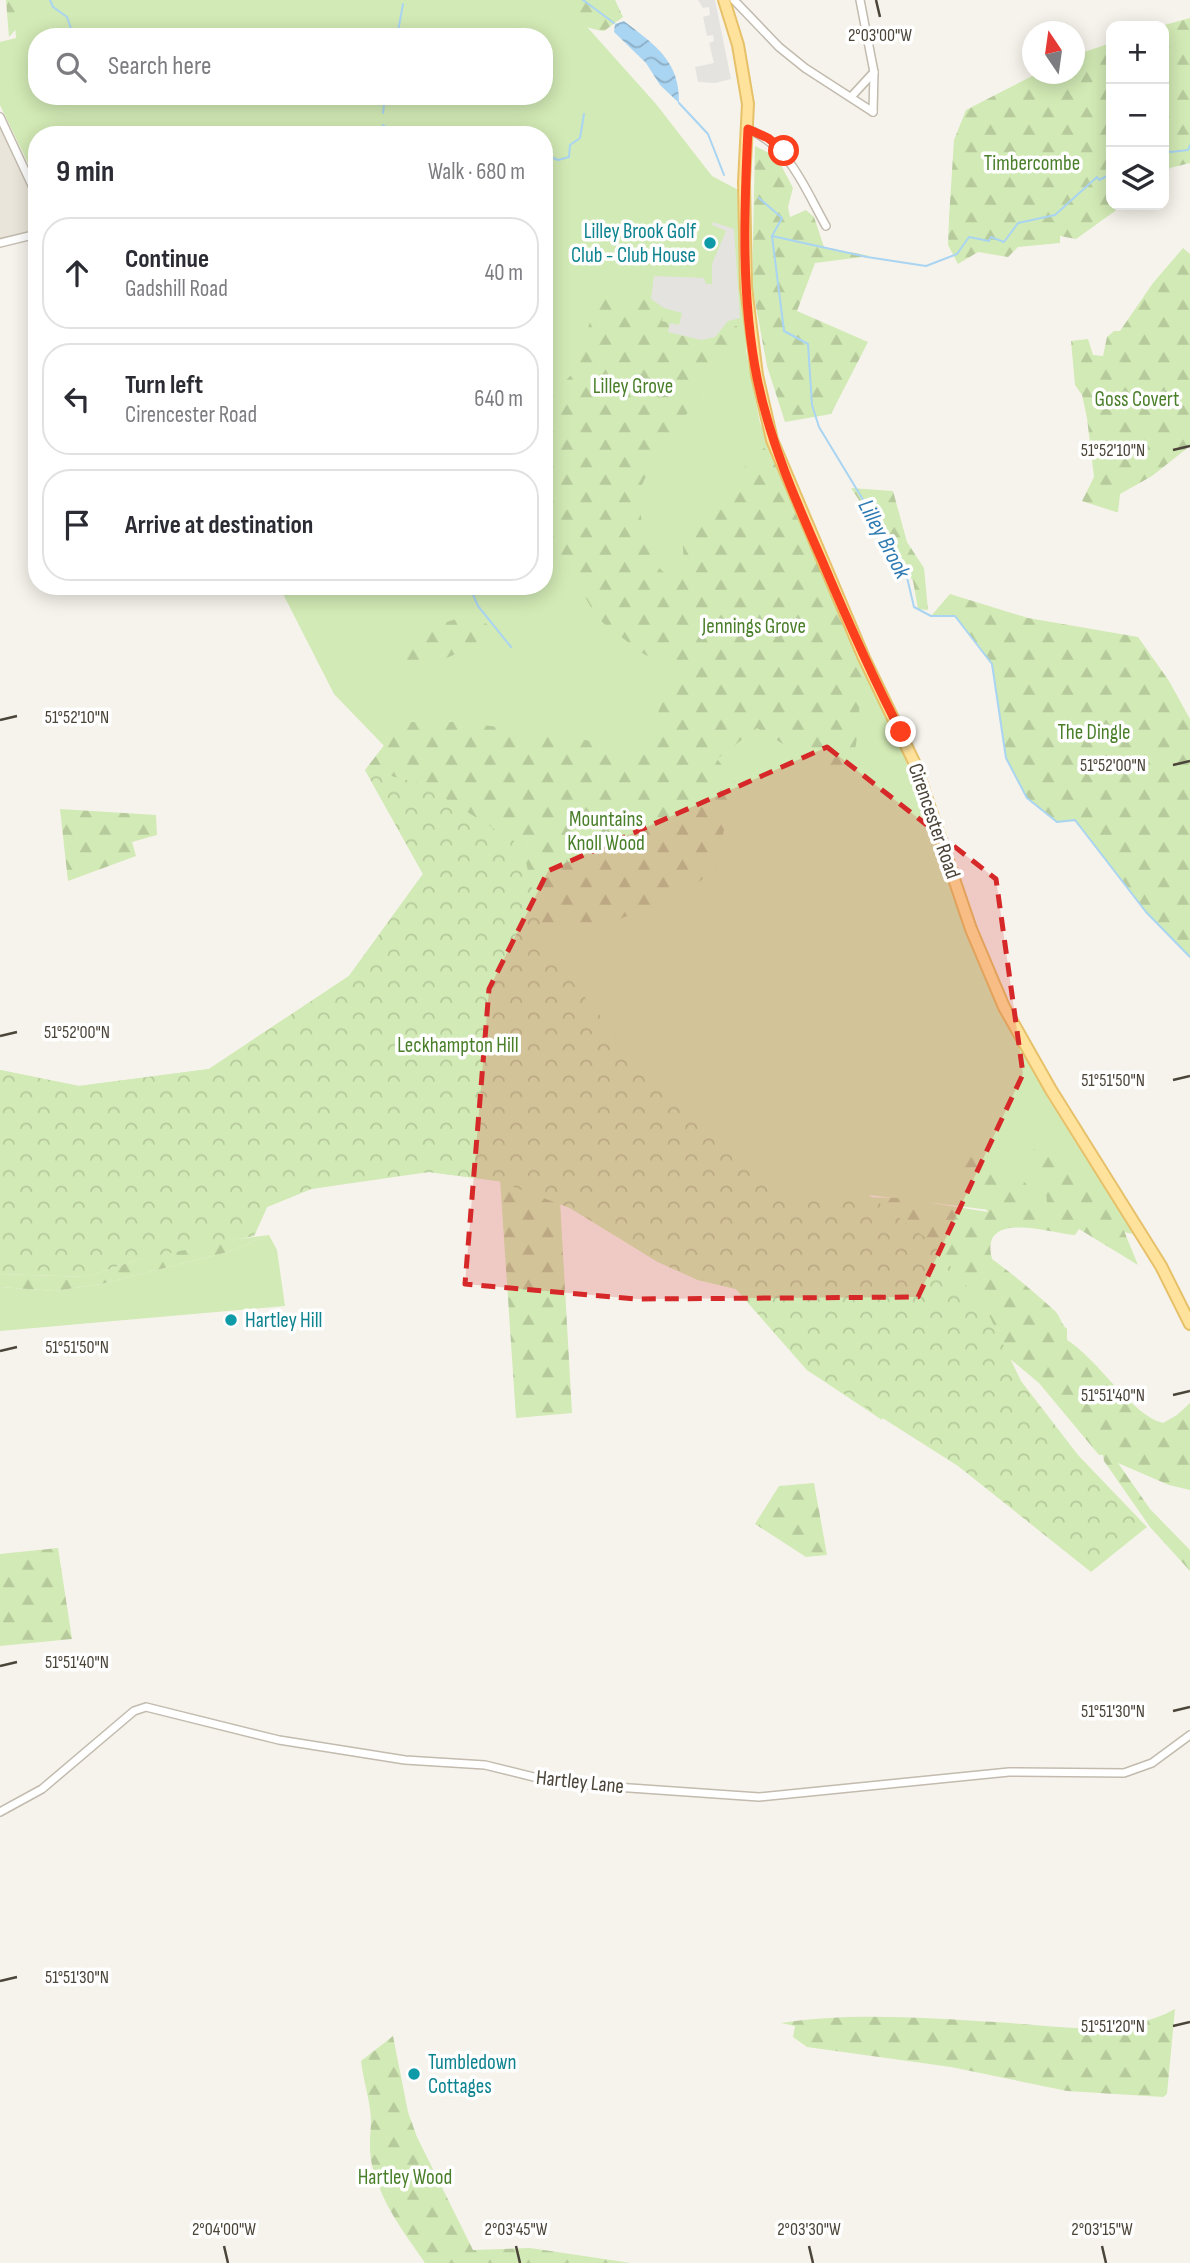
<!DOCTYPE html>
<meta charset="utf-8">
<style>
body{margin:0;font-family:"Sofia Sans Condensed",sans-serif;background:#f7f7f7;color:#2b2b33}
.controls{position:absolute;right:21px;top:21px;display:grid;overflow:hidden;border-radius:14px;box-shadow:0 4px 18px #0003}
.controls button{width:63px;height:63px;display:grid;place-items:center;padding:0;border:0;border-bottom:2px solid #e1e1e2;background:#fff;color:#2b2b33;font:35px sans-serif}
.compass{position:absolute;left:1022px;top:21px;width:63px;height:63px;border-radius:50%;background:#fff;box-shadow:0 4px 18px #0003;rotate:347deg}
.stop{position:absolute;width:21px;height:21px;margin:-16px;border:5px solid #fc3f1d;border-radius:50%;background:#fff}
.stop.end{background:#fc3f1d;border-color:#fff;box-shadow:0 2px 7px #0008}
.list{margin:0;padding:0;list-style:none}
h2{display:flex;justify-content:space-between;align-items:center;height:91px;margin:0;padding:0 28px;font-size:30px}
h2 small{font-size:23px;font-weight:400;color:#7c7c81}
.list li{display:grid;grid-template-columns:46px 1fr auto;gap:21px;align-items:center;box-sizing:border-box;height:112px;margin:0 14px 14px;padding:0 14px;border:2px solid #e1e1e2;border-radius:28px}
.list b{display:block;font-size:26px;white-space:nowrap}
.list p{margin:0;font-size:23px;white-space:nowrap;color:#7c7c81}
.list em{font-size:23px;font-style:normal;color:#7c7c81}
.icon{flex:none;width:38px;height:38px;fill:none;stroke:currentColor;stroke-width:2;stroke-linecap:round;stroke-linejoin:round}
.map{position:relative;flex:none;width:1190px;height:2263px;overflow:hidden}
.search{position:absolute;background:#fff;box-shadow:0 4px 18px #0003;left:28px;top:28px;width:525px;height:77px;display:flex;align-items:center;gap:18px;box-sizing:border-box;padding:0 24px;border-radius:28px;color:#7c7c81;font-size:26px}
.panel{position:absolute;background:#fff;box-shadow:0 4px 18px #0003;left:28px;top:126px;width:525px;height:469px;border-radius:28px}
.map>svg:first-child{display:block}
.residential{fill:#eae5da}
.green{fill:#d2eab5;fill-rule:evenodd}
.forest{fill:url(#forest-firs)}
.park{fill:url(#park-crowns)}
.parking{fill:#e5e3e0}
.water{fill:url(#water-waves)}
.lines{fill:none;stroke-linecap:round;stroke-linejoin:round}
.stream{stroke:#a9d4f2;stroke-width:2}
.minor-casing{stroke:#c2bbae;stroke-width:10}
.primary-casing{stroke:#e6c16a;stroke-width:14}
.minor{stroke:#fff;stroke-width:7}
.primary{stroke:#ffe39c;stroke-width:10}
.route{stroke:#fc3f1d;stroke-width:9}
.marked{fill:#d62828;fill-opacity:0.2;stroke:#d62828;stroke-width:5;stroke-dasharray:14 9;stroke-linejoin:round}
.ticks{fill:none;stroke:#4b4439;stroke-width:2.5}
.culture-dot{fill:#0f9aa8;stroke:#fff;stroke-width:2.5}
.labels{text-anchor:middle;dominant-baseline:central;stroke-width:7;stroke-linejoin:round;paint-order:stroke}
.park-label{font-size:21px;fill:#4a7f2a;stroke:#fff}
.culture-label{font-size:21px;fill:#0d838f;stroke:#fff;text-anchor:start}
.street-label{font-size:21px;fill:#4b4439;stroke:#fff}
.water-label{font-size:23px;font-style:italic;fill:#2e7ab2;stroke:#fff}
.ticks-label{font-size:18px;text-anchor:middle;fill:#4b4439;stroke:#fff;stroke-width:7;stroke-linejoin:round;paint-order:stroke}
</style>
<div class="map">
<svg width="1190" height="2263" viewBox="0 0 1190 2263">
<defs>
<pattern id="forest-firs" width="22" height="20" patternUnits="userSpaceOnUse" patternTransform="scale(1.75)"><rect width="22" height="20" fill="#d2eab5"/><path d="M5 1l3.5 6h-7zM16 11l3.5 6h-7z" fill="#b6ca9c"/></pattern>
<pattern id="park-crowns" width="20" height="18" patternUnits="userSpaceOnUse" patternTransform="scale(1.75)"><rect width="20" height="18" fill="#d2eab5"/><path d="M2 6a3 3 0 1 1 6 0M12 15a3 3 0 1 1 6 0" fill="none" stroke="#b6ca9c"/></pattern>
<pattern id="water-waves" width="16" height="10" patternUnits="userSpaceOnUse" patternTransform="scale(1.75)"><rect width="16" height="10" fill="#a9d4f2"/><path d="M0 5q4-4 8 0t8 0" fill="none" stroke="#8caec5"/></pattern>
</defs>
<rect width="100%" height="100%" fill="#f6f3ec"/>
<path class="residential" d="M0 117 37 196V235L0 246Z"/>
<g class="green">
<path d="M13 0H563L656 104 712 176 744 193 746 351 760 423 821 571 901 747 980 967 1049 1100 1134 1234 998 1211 869 1195 930 1241 882 1420 807 1370 736 1289 698 1280 658 1262 570 1208 498 1181 429 1172 397 1175 311 1189 267 1207 254 1236 0 1274V1070L79 1086 209 1069 349 976 423 874 365 770 419 782 334 694 279 586H544V135H37V182L0 105V42L16 38ZM37 37H544V96H37Z"/>
<path d="M269 1235 277 1250 285 1306 0 1331V1287L55 1291 101 1284 228 1252Z"/>
</g>
<g class="forest">
<path d="M6 0H28L29 15 9 37Z"/>
<path d="M551 0H615L623 17 604 31C585 28 559 20 551 0Z"/>
<path d="M1190 18V163L1170 168 1164 175V26H1161Z"/>
<path d="M1111 43V205L1122 206 1076 239 1060 236V243L1018 247 1008 257 978 252 958 264 948 245 949 218 954 140 966 110 1036 74H1074L1075 55Z"/>
<path d="M755 146 775 156 774 161 781 165 793 188 788 207 790 217 806 210 814 217 824 247 870 256 815 263 797 311 868 342 831 414 785 422 767 366 752 285Z"/>
<path d="M1183 248 1190 254V446L1152 476 1120 494 1118 512H1116L1082 501 1094 477 1087 418 1082 395 1075 385 1071 341 1088 339 1093 355 1103 356 1107 337 1114 331H1120L1153 283Z"/>
<path d="M599 296 651 299 665 308 662 321 670 323 668 332C696 339 706 344 731 326H737L740 344 726 357 710 384H701C688 423 657 450 641 487 634 502 648 550 657 565 662 572 671 578 677 583L684 565 682 529 772 440 864 658 856 745 846 774 812 762 757 728 717 759 735 781 715 870 682 894 602 926 540 923 522 846 420 783 365 770 402 722H461L576 738 635 751 647 746 657 733C654 708 667 694 681 674L642 653 597 618 544 524V423L555 392 572 374Z"/>
<path d="M851 488 893 491 907 542 924 568 928 610 918 609 913 581Z"/>
<path d="M950 594 1028 618 1138 637 1169 681 1190 719V957L1146 912 1075 821 1057 822 1027 798 1006 758 992 664 955 616H931Z"/>
<path d="M467 617C479 619 488 622 494 633L492 638 433 664 405 671C397 638 441 621 467 617Z"/>
<path d="M60 809 156 815 157 835 132 842 136 856 68 881Z"/>
<path d="M970 1141 980 1143 986 1159 1009 1184 1022 1178 1041 1206 1047 1203 1046 1192 1027 1163 1029 1152 1035 1149 1052 1150 1073 1172 1081 1175 1088 1170 1120 1221 1138 1265 1079 1229 1075 1235C1049 1233 979 1209 992 1259 1014 1275 1034 1292 1055 1311 1061 1317 1060 1323 1067 1329V1340C1097 1358 1131 1415 1163 1423L1177 1415 1190 1403V1490L1169 1485 1118 1463 1150 1509 1190 1550V1571L1150 1527 1104 1461 1103 1455H1099L1039 1383 1008 1357 859 1197 901 1198 988 1212 961 1176 959 1144Z"/>
<path d="M500 1179 560 1201 572 1413 516 1418Z"/>
<path d="M269 1235 228 1252 101 1284 55 1291 0 1287V1274L86 1277 136 1260 210 1243Z"/>
<path d="M814 1483 827 1555 806 1557 755 1524 779 1486Z"/>
<path d="M58 1548 72 1639 0 1646V1554Z"/>
<path d="M1175 2009 1167 2094 1163 2097 1067 2091 951 2067 807 2047 793 2037 795 2026 781 2023C851 2012 925 2018 996 2022 1055 2026 1121 2039 1175 2009Z"/>
<path d="M393 2036 408 2112 417 2137 473 2250 530 2248 631 2263H425C408 2238 388 2212 378 2184 369 2161 369 2148 371 2125 372 2106 363 2080 361 2061Z"/>
</g>
<path class="park" d="M365 770 420 783 522 846 547 951 627 1048 658 1080 784 1189 805 1198 867 1194 930 1241 988 1313 1021 1381 1078 1455 1147 1527 1091 1572 958 1466 807 1370 736 1289 698 1280 658 1262 570 1208 498 1181 429 1172 311 1189 267 1207 254 1236 136 1260 86 1277 0 1274V1070L79 1086 209 1069 349 976 423 874Z"/>
<g class="parking">
<path d="M698 0H715L731 79 715 83 698 82 695 67 714 63 709 43 714 41 713 35 707 36 703 17 710 15 709 7 703 8Z"/>
<path d="M713 222 734 229 740 318 728 321 715 337 701 340 668 332 670 323 679 325 682 313 664 308 651 299 654 276 704 278 706 284H712V264L726 231 712 225Z"/>
</g>
<path class="water" d="M624 21C655 45 680 61 679 103L660 85 646 63 614 32 615 24Z"/>
<g class="lines">
<g class="stream">
<path d="M50 0 53 7 67 17 74 37"/>
<path d="M583 0 614 23"/>
<path d="M397 37 403 4"/>
<path d="M679 103 708 134 724 175"/>
<path d="M383 113 385 96"/>
<path d="M383 125 395 135"/>
<path d="M1164 150 1171 152 1188 150 1190 145"/>
<path d="M544 154 558 160 569 157 570 145 580 138 584 114"/>
<path d="M759 198 782 218 772 236 784 331 808 344 812 405 819 427 905 569 914 607 931 616H955L992 664 1006 758 1027 798 1057 822 1075 820 1146 912 1190 957"/>
<path d="M772 236 867 257 926 266 957 254 969 237 989 241 991 237 1004 242 1018 223 1055 215 1097 177 1099 180 1111 174"/>
<path d="M470 588 478 606 511 647"/>
</g>
<defs>
<g id="minor">
<path d="M734 0 779 47 805 68 873 112"/>
<path d="M860 0 874 72 873 112"/>
<path d="M851 97 874 72"/>
<path d="M0 117 37 196"/>
<path d="M748 129C791 148 804 187 826 226"/>
<path d="M0 243 37 234"/>
<path d="M0 1812 42 1789 134 1711 146 1707 279 1740 405 1760 485 1765 558 1783 759 1797 1009 1772 1124 1773 1152 1763 1190 1735"/>
</g>
<path id="primary" d="M724 0 738 45 748 104 744 182 746 287 757 375 772 440 864 658 915 764 971 929 1004 1007 1051 1090 1161 1266 1190 1324"/>
</defs>
<use href="#minor" class="minor-casing"/>
<use href="#primary" class="primary-casing"/>
<use href="#minor" class="minor"/>
<use href="#primary" class="primary"/>
</g>
<g class="lines">
<path class="route" d="M784 151 768 138 748 129C744 212 741 296 757 378 770 442 795 499 821 558 846 617 871 675 901 732"/>
</g>
<path class="marked" d="M827 747 996 879 1023 1074 918 1297 637 1299 465 1284 489 989 548 871Z"/>
<path class="ticks" d="M876 0 880 17M1173 450 1190 446M0 720 17 716M1173 765 1190 761M0 1036 17 1032M1173 1080 1190 1076M0 1351 17 1347M1173 1395 1190 1391M0 1666 17 1662M1173 1711 1190 1707M0 1981 17 1977M1173 2026 1190 2022M224 2246 228 2263M516 2246 520 2263M809 2246 813 2263M1102 2246 1106 2263"/>
<g class="culture-dot">
<circle cx="710" cy="243" r="7"/>
<circle cx="231" cy="1320" r="7"/>
<circle cx="414" cy="2074" r="7"/>
</g>
<g class="labels">
<g class="park-label">
<text x="1032" y="163">Timbercombe</text>
<text x="633" y="386">Lilley Grove</text>
<text x="1137" y="399">Goss Covert</text>
<text x="754" y="626">Jennings Grove</text>
<text x="1094" y="732">The Dingle</text>
<text x="606" y="819">Mountains<tspan x="606" dy="24">Knoll Wood</tspan></text>
<text x="458" y="1045">Leckhampton Hill</text>
<text x="405" y="2177">Hartley Wood</text>
</g>
<g class="culture-label">
<text x="696" y="231" text-anchor="end">Lilley Brook Golf<tspan x="696" dy="24">Club - Club House</tspan></text>
<text x="245" y="1320">Hartley Hill</text>
<text x="428" y="2062">Tumbledown<tspan x="428" dy="24">Cottages</tspan></text>
</g>
<g class="street-label">
<text transform="translate(934 821) rotate(71)">Cirencester Road</text>
<text transform="translate(580 1782) rotate(6)">Hartley Lane</text>
</g>
<g class="water-label">
<text transform="translate(884 539) rotate(62)">Lilley Brook</text>
</g>
</g>
<g class="ticks-label">
<text x="880" y="41">2°03'00"W</text>
<text x="1113" y="456">51°52'10"N</text>
<text x="77" y="723">51°52'10"N</text>
<text x="1113" y="771">51°52'00"N</text>
<text x="77" y="1038">51°52'00"N</text>
<text x="1113" y="1086">51°51'50"N</text>
<text x="77" y="1353">51°51'50"N</text>
<text x="1113" y="1401">51°51'40"N</text>
<text x="77" y="1668">51°51'40"N</text>
<text x="1113" y="1717">51°51'30"N</text>
<text x="77" y="1983">51°51'30"N</text>
<text x="1113" y="2032">51°51'20"N</text>
<text x="224" y="2235">2°04'00"W</text>
<text x="516" y="2235">2°03'45"W</text>
<text x="809" y="2235">2°03'30"W</text>
<text x="1102" y="2235">2°03'15"W</text>
</g>
</svg>
<div class="controls">
<button>+</button>
<button>−</button>
<button><svg class="icon" aria-label="layers" viewBox="0 0 24 24"><path d="M12 4l9 5-9 5-9-5zM3 14l9 5 9-5"/></svg></button>
</div>
<svg class="compass" viewBox="-18 -18 36 36"><path d="M0-13l5 13h-10z" fill="#e53935"/><path d="M0 13l5-13h-10z" fill="#7c7c81"/></svg>
<div class="stop" style="left:784px;top:151px"></div>
<div class="stop end" style="left:901px;top:732px"></div>
<div class="search"><svg class="icon" aria-label="search" viewBox="0 0 24 24"><circle cx="10" cy="10" r="6"/><path d="M15 15l6 6"/></svg>Search here</div>
<section class="panel">
<h2>9 min<small>Walk · 680 m</small></h2>
<ul class="list">
<li><svg class="icon" aria-label="ahead" viewBox="0 0 24 24"><path d="M12 20V5M6 11l6-6 6 6"/></svg><div><b>Continue</b><p>Gadshill Road</p></div><em>40 m</em></li>
<li><svg class="icon" aria-label="left" viewBox="0 0 24 24"><path d="M17 20v-9H6M10 6l-5 5 5 5"/></svg><div><b>Turn left</b><p>Cirencester Road</p></div><em>640 m</em></li>
<li><svg class="icon" aria-label="arrive" viewBox="0 0 24 24"><path d="M6 21V4h12l-3 4 3 4H6"/></svg><div><b>Arrive at destination</b></div></li>
</ul>
</section>
</div>
